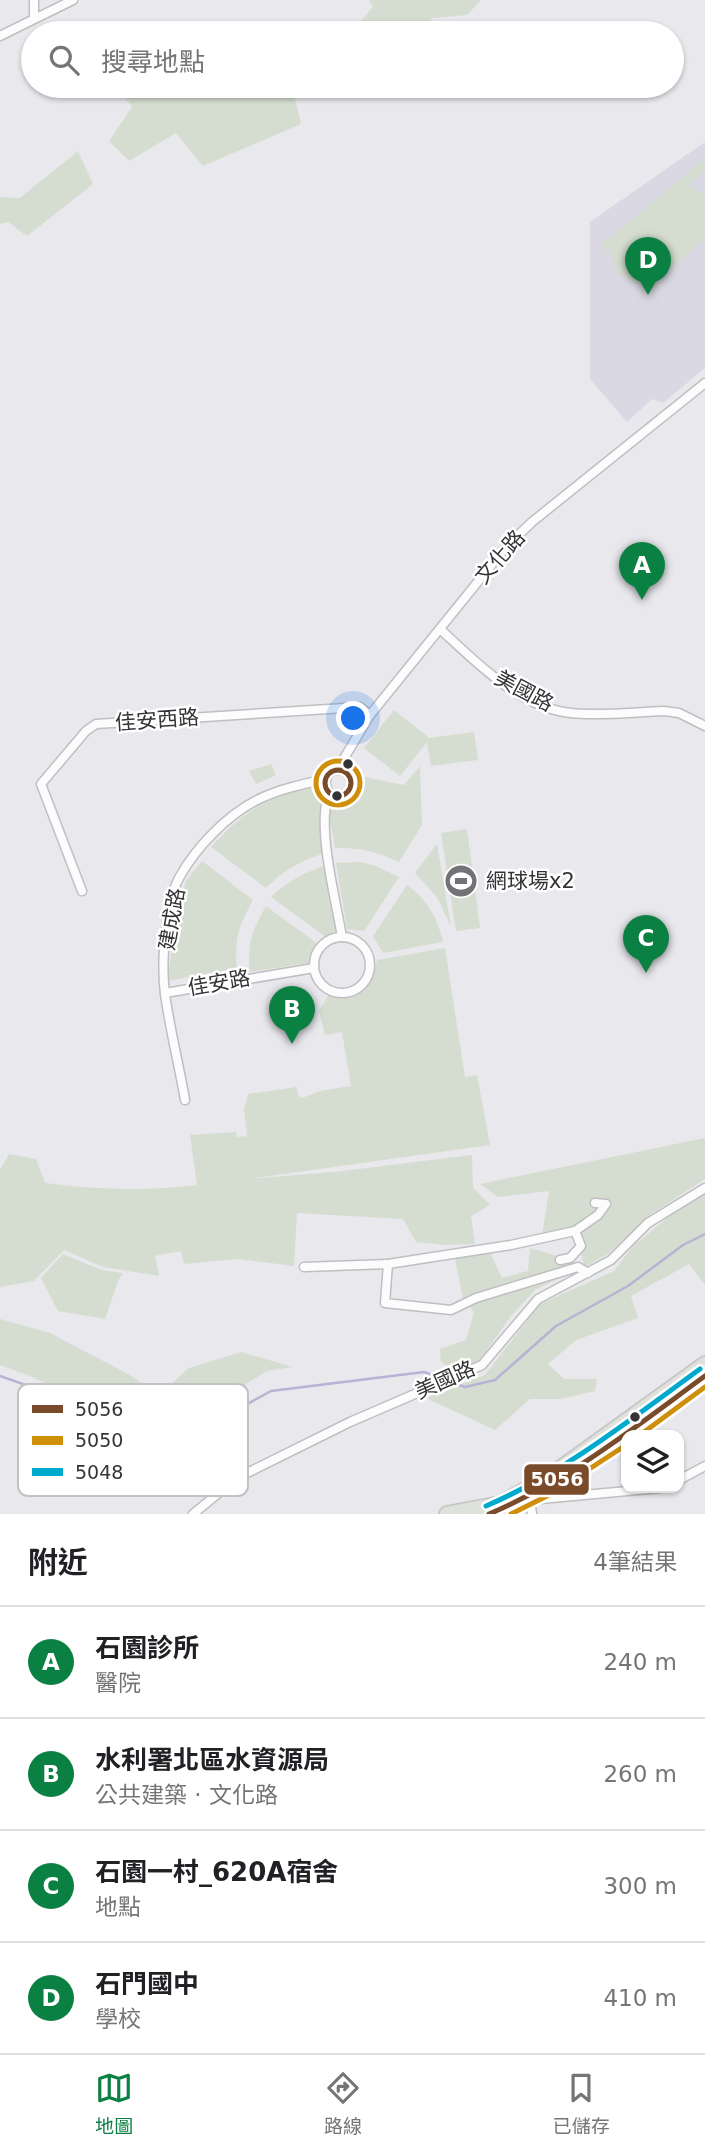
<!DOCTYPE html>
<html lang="zh-TW">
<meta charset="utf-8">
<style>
body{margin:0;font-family:"DejaVu Sans","Noto Sans TC",sans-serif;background:#f6f6f6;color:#202124}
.controls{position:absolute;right:21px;bottom:21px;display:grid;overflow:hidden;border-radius:14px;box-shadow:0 2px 5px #0004}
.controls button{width:63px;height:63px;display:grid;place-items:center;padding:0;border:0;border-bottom:2px solid #e0e0e0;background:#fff;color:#202124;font:35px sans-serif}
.you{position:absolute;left:354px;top:719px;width:24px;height:24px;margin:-18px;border:5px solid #fff;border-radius:50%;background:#1a73e8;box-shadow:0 0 0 10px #1a73e833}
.badge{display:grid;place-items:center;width:46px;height:46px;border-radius:50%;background:#0b8043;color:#fff;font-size:23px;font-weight:700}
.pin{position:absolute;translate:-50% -58px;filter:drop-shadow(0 2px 4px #0008)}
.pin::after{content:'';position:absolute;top:37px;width:24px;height:21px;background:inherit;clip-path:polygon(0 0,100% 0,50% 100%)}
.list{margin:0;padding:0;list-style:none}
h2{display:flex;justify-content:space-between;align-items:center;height:91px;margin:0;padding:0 28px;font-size:30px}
h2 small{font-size:23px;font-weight:400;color:#757577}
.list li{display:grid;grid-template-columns:46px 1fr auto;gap:21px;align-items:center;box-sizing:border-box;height:112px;padding:0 28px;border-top:2px solid #e0e0e0}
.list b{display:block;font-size:26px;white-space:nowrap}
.list p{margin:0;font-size:23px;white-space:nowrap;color:#757577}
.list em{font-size:23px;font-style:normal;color:#757577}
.icon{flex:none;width:38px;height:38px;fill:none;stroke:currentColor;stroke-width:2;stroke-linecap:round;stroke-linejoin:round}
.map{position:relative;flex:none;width:705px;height:1514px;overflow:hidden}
.search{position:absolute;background:#fff;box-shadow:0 2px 5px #0004;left:21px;right:21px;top:21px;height:77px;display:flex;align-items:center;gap:18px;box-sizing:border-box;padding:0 24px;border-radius:38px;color:#757577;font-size:26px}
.sheet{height:539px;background:#fff}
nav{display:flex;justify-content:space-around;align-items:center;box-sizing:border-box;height:98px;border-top:2px solid #e0e0e0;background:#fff;font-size:19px;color:#757577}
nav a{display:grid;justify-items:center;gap:4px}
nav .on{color:#0b8043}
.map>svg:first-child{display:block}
.built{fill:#dad9e3}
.green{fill:#d5ddd0}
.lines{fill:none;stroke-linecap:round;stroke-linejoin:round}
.stream{stroke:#b7b3d4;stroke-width:2.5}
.street-casing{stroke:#bfbec2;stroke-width:11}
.primary-casing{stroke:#c7c7c9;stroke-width:18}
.street{stroke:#fcfcfc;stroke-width:8}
.primary{stroke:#dee2da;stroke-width:14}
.bus-1-casing{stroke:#fff;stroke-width:10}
.bus-2-casing{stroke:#fff;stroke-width:10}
.bus-3-casing{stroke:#fff;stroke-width:10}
.bus-1{stroke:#7a4b2a;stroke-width:5}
.bus-2{stroke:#d08f0b;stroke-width:5}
.bus-3{stroke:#00a9ce;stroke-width:5}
.bus-dot{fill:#343437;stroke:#fff;stroke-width:2.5}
.labels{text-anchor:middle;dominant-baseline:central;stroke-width:5;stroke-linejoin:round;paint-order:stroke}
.street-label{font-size:21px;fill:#343437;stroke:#fff}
.poi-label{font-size:21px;fill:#343437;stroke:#fff;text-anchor:start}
.key{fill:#fff;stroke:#c2c2c3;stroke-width:2}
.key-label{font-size:19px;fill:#343437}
.line-badge{stroke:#fff;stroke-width:2.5}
.badge-label{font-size:19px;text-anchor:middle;font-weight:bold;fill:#fff}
</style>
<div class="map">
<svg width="705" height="1514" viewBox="0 0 705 1514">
<rect width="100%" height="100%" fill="#e9e8ed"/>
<path class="built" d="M705 142V368L663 403 652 399 627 422 590 379V222Z"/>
<g class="green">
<path d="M369 0H481L467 15 433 18 417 33H351L373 7Z"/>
<path d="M116 86H292L301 124 203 166 176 133 129 161 109 141 132 107Z"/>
<path d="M78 151 93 184 27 236 8 222 0 224V197L20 198Z"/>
<path d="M705 159V171L688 185 705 195V239C684 256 648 300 620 274 613 268 610 258 611 249L607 252 601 245Z"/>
<path d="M394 710 429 738 474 732 478 760 431 766 427 742 400 776 364 748Z"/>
<path d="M271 764 276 775 256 784 249 771Z"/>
<path d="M420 766 422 825 399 862C375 851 362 848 335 848 333 833 326 813 333 799L341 802C353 796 364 791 360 776L404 785Z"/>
<path d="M325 784 328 796C315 813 323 834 326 853 301 860 284 870 266 888L211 847C249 805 271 796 325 784Z"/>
<path d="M467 829 480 928 456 931 441 833Z"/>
<path d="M437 844 451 927 437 897 415 873Z"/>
<path d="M202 861 253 900C239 926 234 938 237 968L167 981 178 910 186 881Z"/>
<path d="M360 862 376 866 399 877 364 931 347 929 336 863Z"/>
<path d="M327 865 338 929 326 937 271 897C288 881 305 872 327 865Z"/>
<path d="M407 885C428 901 437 917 443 942L383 953 373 936Z"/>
<path d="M266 906 319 945 314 955V962L250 972C247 942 252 931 266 906Z"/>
<path d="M445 948 465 1077 477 1075 490 1145 248 1179 334 1172 472 1155 473 1188 490 1205 471 1216 475 1244 444 1245 416 1242 403 1219 297 1213 294 1266 238 1259 184 1264 181 1251 155 1256 159 1276 103 1267 64 1250 34 1281 0 1287V1170L9 1154 36 1159 45 1183C96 1190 147 1191 197 1185L190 1135 236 1132 237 1137 247 1136 244 1110 248 1094 297 1087 298 1095 302 1098 320 1091 351 1086 342 1032 325 1035 319 1011 334 986C356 996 373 983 377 960Z"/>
<path d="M705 1138V1179L651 1214 608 1254 584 1267 578 1234 542 1236 549 1191 498 1197 480 1184Z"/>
<path d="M705 1191V1285L689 1264 631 1296 638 1318 576 1340 548 1364 564 1379H597L595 1391 561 1399H530L495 1430 426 1398 485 1375 540 1304 614 1271 633 1246 681 1207Z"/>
<path d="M530 1248 560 1257 573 1271 535 1290 511 1316 479 1361 458 1371 441 1362 440 1349 466 1340 474 1312 463 1299 455 1259 489 1250 502 1278 528 1271Z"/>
<path d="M63 1254 102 1270 123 1273 118 1281 105 1319 58 1311 41 1278Z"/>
<path d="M0 1319 50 1333 128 1374 159 1395 189 1368 241 1352 293 1367 267 1371 206 1409 156 1422 114 1414 30 1376 0 1365Z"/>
</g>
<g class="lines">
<g class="stream">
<path d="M0 1376 62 1398 121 1425 195 1433 271 1391 424 1372 443 1379"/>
<path d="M449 1381 465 1387 495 1380 556 1326 628 1286 683 1245 705 1234"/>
</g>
<defs>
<g id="street">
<path d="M34 0V18"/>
<path d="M0 36 73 0"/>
<path d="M440 629C476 662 520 708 571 713 600 716 634 712 664 711L679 713 705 726"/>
<path d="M337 770 370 715 506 547 532 522 705 383"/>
<path d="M329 793C357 809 359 766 335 770 324 773 324 785 329 793 316 826 336 900 342 937"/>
<path d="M82 891 41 784 86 731 96 724 360 707 370 715"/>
<circle cx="342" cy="965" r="28"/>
<path d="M165 993 314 968"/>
<path d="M185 1100C179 1065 170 1030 165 994 161 965 165 904 179 878 196 847 227 815 259 799 280 789 303 784 326 779"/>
<path d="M575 1231 598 1215 606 1204 595 1203"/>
<path d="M388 1264 511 1245 575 1231 581 1246 570 1258 560 1260"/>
<path d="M304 1267 388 1264 385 1303 451 1310 476 1298 578 1267 588 1273"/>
<path d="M679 1480 705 1466"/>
<path d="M530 1498 532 1514"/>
<path d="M530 1500 660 1488"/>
<path d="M193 1514 237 1478 350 1422 482 1365 538 1299 611 1260 648 1223 705 1188"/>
</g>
<g id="primary">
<path d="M608 1445 683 1392"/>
<path d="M447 1514 500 1504 547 1478 705 1364"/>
</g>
</defs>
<use href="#street" class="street-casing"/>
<use href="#primary" class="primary-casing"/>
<use href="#street" class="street"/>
<use href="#primary" class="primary"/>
<defs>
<g id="bus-1">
<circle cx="338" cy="783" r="13"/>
<path d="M489 1514C569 1480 635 1427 705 1376"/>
</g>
<g id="bus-2">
<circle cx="338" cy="783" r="22"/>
<path d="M640 1435 705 1387"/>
<path d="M511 1514 551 1494 626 1445"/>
</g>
<path id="bus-3" d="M486 1506C565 1472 631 1419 700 1369"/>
</defs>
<use href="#bus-1" class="bus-1-casing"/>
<use href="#bus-2" class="bus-2-casing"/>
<use href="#bus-3" class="bus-3-casing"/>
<use href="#bus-1" class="bus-1"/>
<use href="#bus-2" class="bus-2"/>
<use href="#bus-3" class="bus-3"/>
</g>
<defs>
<symbol id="stadium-disc" viewBox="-11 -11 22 22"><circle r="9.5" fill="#737377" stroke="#fff"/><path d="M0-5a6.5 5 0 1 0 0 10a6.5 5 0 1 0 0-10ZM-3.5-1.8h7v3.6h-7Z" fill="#fff"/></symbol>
</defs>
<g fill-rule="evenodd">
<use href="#stadium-disc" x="442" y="862" width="38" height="38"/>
</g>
<g class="bus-dot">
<circle cx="348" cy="764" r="6"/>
<circle cx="337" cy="796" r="6"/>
<circle cx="635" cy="1417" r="6"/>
</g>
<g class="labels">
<g class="street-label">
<text transform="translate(500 557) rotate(-49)">文化路</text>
<text transform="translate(524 691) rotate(28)">美國路</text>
<text transform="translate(157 720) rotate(-4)">佳安西路</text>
<text transform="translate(172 919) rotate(-80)">建成路</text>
<text transform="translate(219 983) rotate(-10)">佳安路</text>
<text transform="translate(445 1380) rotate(-24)">美國路</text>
</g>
<g class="poi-label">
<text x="486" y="881">網球場x2</text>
</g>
</g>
<rect x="18" y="1384" width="230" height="112" rx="10" class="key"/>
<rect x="32" y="1405" width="31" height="8" fill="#7a4b2a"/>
<rect x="32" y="1436" width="31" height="9" fill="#d08f0b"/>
<rect x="32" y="1468" width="31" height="8" fill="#00a9ce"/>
<g class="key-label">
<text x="75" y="1416">5056</text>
<text x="75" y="1447">5050</text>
<text x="75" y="1479">5048</text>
</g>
<rect class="line-badge" x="523" y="1463" width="67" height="33" rx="7" fill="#7a4b2a"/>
<g class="badge-label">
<text x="557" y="1486">5056</text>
</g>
</svg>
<div class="controls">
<button><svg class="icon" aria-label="layers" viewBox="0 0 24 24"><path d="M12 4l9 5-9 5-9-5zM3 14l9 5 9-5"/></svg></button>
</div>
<div class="you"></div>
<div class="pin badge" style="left:642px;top:600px">A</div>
<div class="pin badge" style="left:292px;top:1044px">B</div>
<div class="pin badge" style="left:646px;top:973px">C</div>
<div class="pin badge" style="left:648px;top:295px">D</div>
<div class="search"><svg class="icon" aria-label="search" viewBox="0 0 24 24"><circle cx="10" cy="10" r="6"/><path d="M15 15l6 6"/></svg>搜尋地點</div>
</div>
<section class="sheet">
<h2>附近<small>4筆結果</small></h2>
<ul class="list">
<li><span class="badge">A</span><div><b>石園診所</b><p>醫院</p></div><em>240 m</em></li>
<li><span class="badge">B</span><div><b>水利署北區水資源局</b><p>公共建築 · 文化路</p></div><em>260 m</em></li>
<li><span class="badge">C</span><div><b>石園一村_620A宿舍</b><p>地點</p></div><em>300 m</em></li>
<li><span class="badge">D</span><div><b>石門國中</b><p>學校</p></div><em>410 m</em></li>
</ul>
</section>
<nav>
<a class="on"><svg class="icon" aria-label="map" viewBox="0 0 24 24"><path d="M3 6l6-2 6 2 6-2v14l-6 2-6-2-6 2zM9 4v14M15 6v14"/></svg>地圖</a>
<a><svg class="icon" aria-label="directions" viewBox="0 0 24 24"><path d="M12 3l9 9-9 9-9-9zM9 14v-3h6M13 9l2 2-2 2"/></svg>路線</a>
<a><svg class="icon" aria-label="saved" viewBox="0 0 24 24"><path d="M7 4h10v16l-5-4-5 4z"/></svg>已儲存</a>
</nav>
